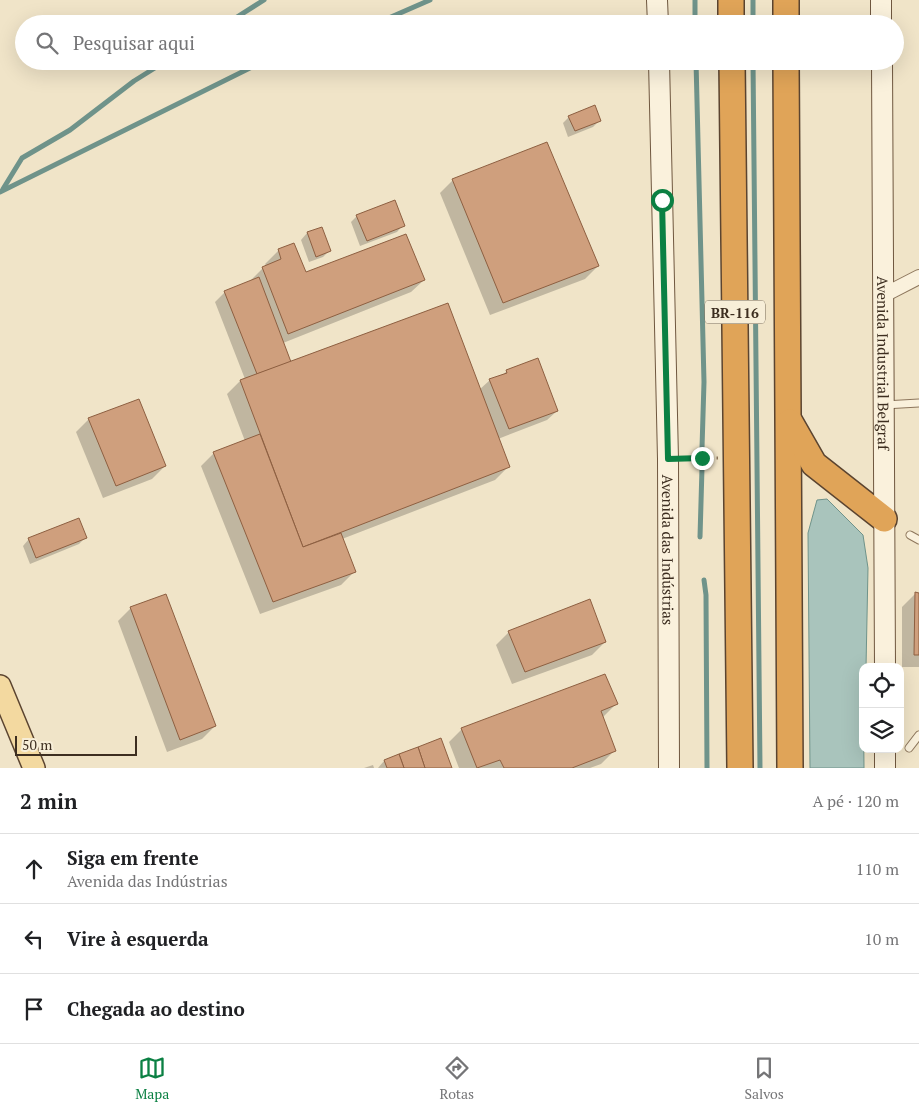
<!DOCTYPE html>
<html lang="pt">
<meta charset="utf-8">
<style>
body{margin:0;font-family:"PT Serif",serif;background:#f2f2f2;color:#202124}
.controls{position:absolute;right:15px;bottom:15px;display:grid;overflow:hidden;border-radius:10px;box-shadow:0 5px 20px #0002}
.controls button{width:45px;height:45px;display:grid;place-items:center;padding:0;border:0;border-bottom:1px solid #e0e0e0;background:#fff;color:#202124;font:25px sans-serif}
.scale{position:absolute;left:15px;bottom:12px;width:122px;box-sizing:border-box;padding-left:5px;border:2px solid #3d2e20;border-top:0;font-size:14px;line-height:18px;white-space:nowrap;color:#3d2e20;-webkit-text-stroke:4px #f7eed8;paint-order:stroke}
.stop{position:absolute;width:15px;height:15px;margin:-11px;border:4px solid #0b8043;border-radius:50%;background:#fff}
.stop.end{background:#0b8043;border-color:#fff;box-shadow:0 1px 5px #0008}
.list{margin:0;padding:0;list-style:none}
h2{display:flex;justify-content:space-between;align-items:center;height:65px;margin:0;padding:0 20px;font-size:21px}
h2 small{font-size:16px;font-weight:400;color:#757577}
.list li{display:grid;grid-template-columns:32px 1fr auto;gap:15px;align-items:center;box-sizing:border-box;height:70px;padding:0 20px;border-top:1px solid #e0e0e0}
.list b{display:block;font-size:19px;white-space:nowrap}
.list p{margin:0;font-size:16px;white-space:nowrap;color:#757577}
.list em{font-size:16px;font-style:normal;color:#757577}
.icon{flex:none;width:28px;height:28px;fill:none;stroke:currentColor;stroke-width:2;stroke-linecap:round;stroke-linejoin:round}
.map{position:relative;flex:none;width:919px;height:768px;overflow:hidden}
.search{position:absolute;background:#fff;box-shadow:0 5px 20px #0002;left:15px;right:15px;top:15px;height:55px;display:flex;align-items:center;gap:12px;box-sizing:border-box;padding:0 18px;border-radius:28px;color:#757577;font-size:19px}
.sheet{height:275px;background:#fff}
nav{display:flex;justify-content:space-around;align-items:center;box-sizing:border-box;height:70px;border-top:1px solid #e0e0e0;background:#fff;font-size:14px;color:#757577}
nav a{display:grid;justify-items:center;gap:2px}
nav .on{color:#0b8043}
.map>svg:first-child{display:block}
.water{fill:#a9c4bc;stroke:#6f938a}
.shadow{fill:#0003}
.lines{fill:none;stroke-linecap:round;stroke-linejoin:round}
.stream{stroke:#6f938a;stroke-width:5}
.building{fill:#cf9f7d;stroke:#8d5f41}
.lane-casing{stroke:#8d765c;stroke-width:9}
.street-casing{stroke:#8d765c;stroke-width:16}
.secondary-casing{stroke:#6f573f;stroke-width:22}
.primary-casing{stroke:#5b4430;stroke-width:24}
.highway-casing{stroke:#5b4430;stroke-width:28}
.path{stroke:#8d765c;stroke-width:3;stroke-dasharray:4 2.5;stroke-linecap:butt}
.lane{stroke:#faf1dc;stroke-width:7}
.street{stroke:#faf1dc;stroke-width:14}
.secondary{stroke:#faf1dc;stroke-width:20}
.primary{stroke:#f3d9a0;stroke-width:21}
.highway{stroke:#e0a458;stroke-width:25}
.route{stroke:#0b8043;stroke-width:6}
.labels{text-anchor:middle;dominant-baseline:central;stroke-width:4;stroke-linejoin:round;paint-order:stroke}
.shield{fill:#f7eed8;stroke:#756857;stroke-width:1}
.shield-label{font-size:14px;font-weight:bold;fill:#3d2e20}
.street-label{font-size:15px;fill:#3d2e20;stroke:#f7eed8}
</style>
<div class="map">
<svg width="919" height="768" viewBox="0 0 919 768">
<rect width="100%" height="100%" fill="#f0e4c8"/>
<path class="water" d="M827 499 863 535 868 568 866 667H863L864 768H810L808 533 817 500Z"/>
<g class="shadow">
<path d="M569 117 599 121 593 127 568 137 563 123Z"/>
<path d="M453 180 598 266 585 279 490 315 440 193Z"/>
<path d="M357 216 403 225 397 232 360 246 351 222Z"/>
<path d="M322 229 329 251 323 257 309 262 301 240 307 233Z"/>
<path d="M293 245 305 274 424 280 411 292 283 343 290 363 479 390 490 380 501 376 507 371 557 411 547 420 498 439 508 467 495 480 342 539 354 572 341 585 260 614 201 466 214 453 245 441 227 394 240 381 245 379 215 302 225 292 250 281 263 268 267 267 265 264 278 251Z"/>
<path d="M89 419 165 466 152 479 103 498 76 432Z"/>
<path d="M85 538 79 544 30 564 23 546 29 539Z"/>
<path d="M915 594H919V667H902V607Z"/>
<path d="M131 608 215 726 202 739 167 752 118 621Z"/>
<path d="M509 632 605 642 592 655 512 684 496 645Z"/>
<path d="M616 704 603 717 614 751 601 764 590 768H459L449 742 462 729Z"/>
<path d="M440 740 451 768H378L384 761Z"/>
<path d="M373 765 374 768H364Z"/>
</g>
<g class="lines">
<g class="stream">
<path d="M695 0V24"/>
<path d="M753 0V24"/>
<path d="M226 24 264 0"/>
<path d="M375 24 430 0"/>
<path d="M696 61 704 382 702 448"/>
<path d="M753 61 760 768"/>
<path d="M3 189 22 158 70 130 134 81 166 61"/>
<path d="M0 192 264 61"/>
<path d="M700 537 702 468"/>
<path d="M704 580 706 595 707 768"/>
</g>
</g>
<g class="building">
<path d="M595 105 601 121 575 131 568 116Z"/>
<path d="M547 142 599 266 503 303 452 179Z"/>
<path d="M395 200 405 226 367 241 356 215Z"/>
<path d="M322 227 331 251 316 257 307 232Z"/>
<path d="M406 234 425 280 288 334 262 267 281 259 278 249 294 243 306 272Z"/>
<path d="M259 277 291 362 257 374 224 291Z"/>
<path d="M448 303 510 467 303 547 240 380Z"/>
<path d="M538 358 558 411 509 429 489 379 507 373 506 370Z"/>
<path d="M139 399 166 466 116 486 88 418Z"/>
<path d="M260 434 303 547 341 533 356 572 273 602 213 452Z"/>
<path d="M79 518 87 538 36 558 28 538Z"/>
<path d="M915 592 919 593V655H914Z"/>
<path d="M166 594 216 726 180 740 130 607Z"/>
<path d="M590 599 606 642 525 672 508 631Z"/>
<path d="M605 674 618 704 601 711 616 751 572 768H504L500 760 477 768 461 728Z"/>
<path d="M441 738 452 768H425L418 747Z"/>
<path d="M418 747 425 768H404L399 754Z"/>
<path d="M399 754 404 768H387L384 760Z"/>
</g>
<g class="lines">
<defs>
<g id="lane">
<path d="M884 405 919 403"/>
<path d="M910 535 919 540"/>
<path d="M909 748 919 735"/>
</g>
<path id="street" d="M884 295 919 277"/>
<g id="secondary">
<path d="M657 0 658 24"/>
<path d="M881 0V24"/>
<path id="s1" d="M659 61 668 459 669 768"/>
<path id="s2" d="M882 61 885 667"/>
<path d="M885 768V749"/>
</g>
<path id="primary" d="M0 686 34 768"/>
<g id="highway">
<path d="M731 0V24"/>
<path d="M786 0V24"/>
<path d="M732 61 740 768"/>
<path d="M786 61 790 768"/>
<path d="M790 422 814 464 884 519"/>
</g>
</defs>
<use href="#lane" class="lane-casing"/>
<use href="#street" class="street-casing"/>
<use href="#secondary" class="secondary-casing"/>
<use href="#primary" class="primary-casing"/>
<use href="#highway" class="highway-casing"/>
<path class="path" d="M684 458H718"/>
<use href="#lane" class="lane"/>
<use href="#street" class="street"/>
<use href="#secondary" class="secondary"/>
<use href="#primary" class="primary"/>
<use href="#highway" class="highway"/>
</g>
<g class="lines">
<path class="route" d="M662 200 668 459 702 458"/>
</g>
<g class="labels">
<rect class="shield" x="705" y="300.5" width="60" height="23" rx="4"/>
<g class="shield-label">
<text x="735" y="312">BR-116</text>
</g>
<g class="street-label">
<text stroke="none"><textPath href="#s2" startOffset="302">Avenida Industrial Belgraf</textPath></text>
<text stroke="none"><textPath href="#s1" startOffset="489">Avenida das Indústrias</textPath></text>
</g>
</g>
</svg>
<div class="controls">
<button><svg class="icon" aria-label="locate" viewBox="0 0 24 24"><circle cx="12" cy="12" r="6"/><path d="M12 2v4M12 18v4M2 12h4M18 12h4"/></svg></button>
<button><svg class="icon" aria-label="layers" viewBox="0 0 24 24"><path d="M12 4l9 5-9 5-9-5zM3 14l9 5 9-5"/></svg></button>
</div>
<div class="scale">50 m</div>
<div class="stop" style="left:662px;top:200px"></div>
<div class="stop end" style="left:702px;top:458px"></div>
<div class="search"><svg class="icon" aria-label="search" viewBox="0 0 24 24"><circle cx="10" cy="10" r="6"/><path d="M15 15l6 6"/></svg>Pesquisar aqui</div>
</div>
<section class="sheet">
<h2>2 min<small>A pé · 120 m</small></h2>
<ul class="list">
<li><svg class="icon" aria-label="ahead" viewBox="0 0 24 24"><path d="M12 20V5M6 11l6-6 6 6"/></svg><div><b>Siga em frente</b><p>Avenida das Indústrias</p></div><em>110 m</em></li>
<li><svg class="icon" aria-label="left" viewBox="0 0 24 24"><path d="M17 20v-9H6M10 6l-5 5 5 5"/></svg><div><b>Vire à esquerda</b></div><em>10 m</em></li>
<li><svg class="icon" aria-label="arrive" viewBox="0 0 24 24"><path d="M6 21V4h12l-3 4 3 4H6"/></svg><div><b>Chegada ao destino</b></div></li>
</ul>
</section>
<nav>
<a class="on"><svg class="icon" aria-label="map" viewBox="0 0 24 24"><path d="M3 6l6-2 6 2 6-2v14l-6 2-6-2-6 2zM9 4v14M15 6v14"/></svg>Mapa</a>
<a><svg class="icon" aria-label="directions" viewBox="0 0 24 24"><path d="M12 3l9 9-9 9-9-9zM9 14v-3h6M13 9l2 2-2 2"/></svg>Rotas</a>
<a><svg class="icon" aria-label="saved" viewBox="0 0 24 24"><path d="M7 4h10v16l-5-4-5 4z"/></svg>Salvos</a>
</nav>
